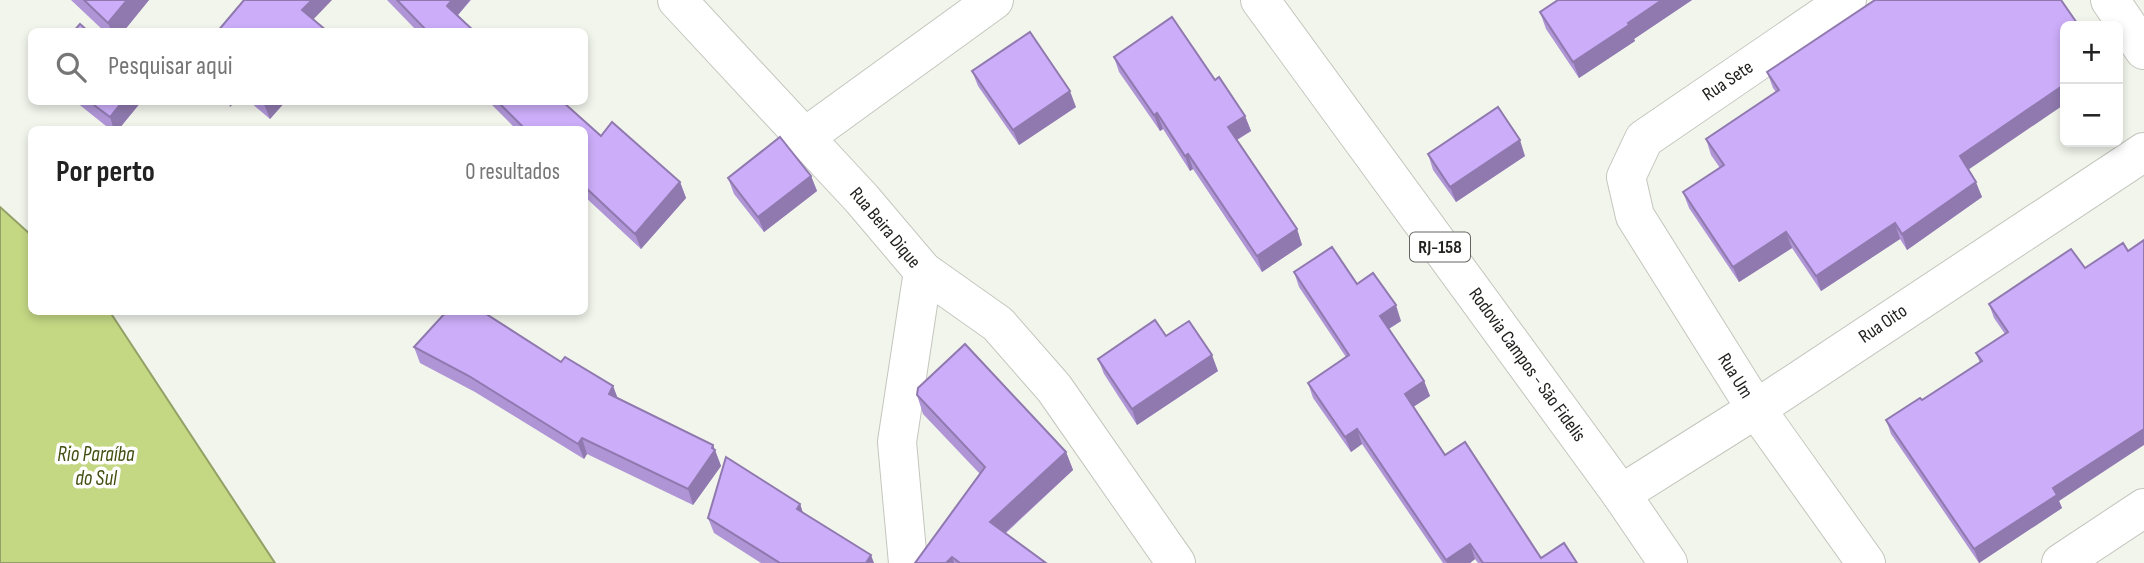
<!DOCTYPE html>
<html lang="pt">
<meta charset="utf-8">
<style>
body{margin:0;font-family:"Sofia Sans Condensed",sans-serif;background:#f2f2f2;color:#222}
.controls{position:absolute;right:21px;top:21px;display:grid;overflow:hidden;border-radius:10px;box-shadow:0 4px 10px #0003}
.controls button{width:63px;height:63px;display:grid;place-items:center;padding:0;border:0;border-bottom:2px solid #e0e0e0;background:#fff;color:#222;font:35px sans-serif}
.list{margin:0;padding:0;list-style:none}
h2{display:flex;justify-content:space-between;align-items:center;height:91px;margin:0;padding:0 28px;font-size:30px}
h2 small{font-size:23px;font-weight:400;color:#767676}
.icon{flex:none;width:38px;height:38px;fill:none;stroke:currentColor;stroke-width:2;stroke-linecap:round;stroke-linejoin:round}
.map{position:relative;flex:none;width:2144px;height:563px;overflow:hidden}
.search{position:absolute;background:#fff;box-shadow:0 4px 10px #0003;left:28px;top:28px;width:560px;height:77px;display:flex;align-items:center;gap:18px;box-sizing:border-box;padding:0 24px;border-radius:10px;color:#767676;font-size:26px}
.panel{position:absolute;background:#fff;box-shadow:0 4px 10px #0003;left:28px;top:126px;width:560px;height:189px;border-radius:10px}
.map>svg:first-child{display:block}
.water{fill:#c4d884;stroke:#93a166;stroke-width:2}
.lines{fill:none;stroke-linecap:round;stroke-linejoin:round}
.minor-casing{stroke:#c4c6be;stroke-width:40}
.major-casing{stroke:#c4c6be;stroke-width:40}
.minor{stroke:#fff;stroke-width:38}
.major{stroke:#fff;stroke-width:38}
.wall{fill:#af95d6}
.shaded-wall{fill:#8f79ae}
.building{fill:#ccadf9;stroke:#8f79ae;stroke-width:2}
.labels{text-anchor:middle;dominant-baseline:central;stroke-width:7;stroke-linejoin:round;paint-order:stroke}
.shield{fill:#fff;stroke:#646462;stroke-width:2}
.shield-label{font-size:18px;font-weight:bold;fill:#21221f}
.street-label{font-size:19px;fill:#21221f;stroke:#fff}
.water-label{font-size:21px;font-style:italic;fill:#445012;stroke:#fff}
</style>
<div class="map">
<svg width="2144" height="563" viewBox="0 0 2144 563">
<rect width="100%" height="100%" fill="#f2f5ec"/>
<path class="water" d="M0 207 31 235 32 312H110L275 563H0Z"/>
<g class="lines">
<defs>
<g id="minor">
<path d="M677 0 862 199 923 271 897 442 908 563"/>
<path d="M1847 0 1644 139 1626 177 1635 216 1756 409 1866 563"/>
<path d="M2110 0 2144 50"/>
<path d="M805 137 994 0"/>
<path d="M923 271 998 324 1054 388 1176 563"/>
<path d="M1621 494 1756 409 2144 152"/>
<path d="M2061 563 2144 508"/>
</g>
<path id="major" d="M1260 0 1621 494 1668 563"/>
</defs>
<use href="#minor" class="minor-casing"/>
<use href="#major" class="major-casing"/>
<use href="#minor" class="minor"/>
<use href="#major" class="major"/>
</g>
<g class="wall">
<path d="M71 0H149L123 32H105Z"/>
<path d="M387 0H471L458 15 475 32H418Z"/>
<path d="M1558 0H1692L1634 39 1635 41 1579 78 1546 29 1540 12Z"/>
<path d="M1114 57 1215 80 1245 116 1251 131 1237 140 1297 229 1302 245 1262 272 1193 169 1190 171 1163 129 1160 131 1119 72Z"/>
<path d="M972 71 1076 107 1019 145 978 86Z"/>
<path d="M1767 72 1969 170 1982 197 1907 250 1900 239 1821 291 1792 248 1739 282 1689 208 1683 192 1720 168 1711 155 1706 139 1776 92 1773 88Z"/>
<path d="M76 102H141L118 130H111Z"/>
<path d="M250 102H285L270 119Z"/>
<path d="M489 102H563L601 136 680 182 686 198 641 249 584 196V130H517Z"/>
<path d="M1428 154 1525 156 1456 202 1433 170Z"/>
<path d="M811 176 817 191 764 232 734 194 728 178Z"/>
<path d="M2085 268 2059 501 2062 508 1979 563 1891 434 1886 420 1922 400 1980 363 1976 353 2005 334 1994 318 1989 304Z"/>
<path d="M1294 272 1401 321 1389 329 1424 381 1430 396 1413 407 1445 455 1541 558 1577 563H1478L1475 559 1470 563H1443L1362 444 1351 452 1313 398 1308 383 1346 357 1299 287Z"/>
<path d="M1166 336 1218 371 1137 425 1104 374 1098 359Z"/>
<path d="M414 347 561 362 613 386 618 399 713 445 721 466 693 505 587 454 584 459 475 392 420 363Z"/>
<path d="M917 395 1066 452 1073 470 1006 533 1046 563H915L980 474 923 414Z"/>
<path d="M800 504 803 513 874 563H761L714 533 708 518Z"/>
</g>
<g class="shaded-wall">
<path d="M127 0H149L123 32H112L108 23Z"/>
<path d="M312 0H332L308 25 302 10Z"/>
<path d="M452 0H470L453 21 447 6Z"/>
<path d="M1662 0H1692L1634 39 1635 41 1579 78 1573 62Z"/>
<path d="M2065 84V104L1965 172 1960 156Z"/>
<path d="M1070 91 1076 107 1019 145 1013 130Z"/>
<path d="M122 102H141L118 130H114L110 117Z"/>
<path d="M229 102H235L230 107Z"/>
<path d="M266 102H285L270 119 264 104Z"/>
<path d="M1157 113 1163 129 1160 131 1154 115Z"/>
<path d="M1245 116 1251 131 1233 142 1228 127Z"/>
<path d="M1520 140 1525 156 1456 202 1450 187Z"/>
<path d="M1188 154 1193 169 1190 171 1185 156Z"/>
<path d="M811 176 817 191 764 232 758 217Z"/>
<path d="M680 182 686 198 641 249 635 234Z"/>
<path d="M1976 182 1982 197 1907 250 1902 234Z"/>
<path d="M1895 223 1900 239 1821 291 1816 276Z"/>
<path d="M1297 229 1302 245 1262 272 1257 256Z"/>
<path d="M1786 232 1792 248 1739 282 1733 267Z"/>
<path d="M1396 305 1401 321 1385 331 1380 316Z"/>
<path d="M1212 355 1218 371 1137 425 1132 409Z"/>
<path d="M1424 381 1430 396 1410 409 1405 394Z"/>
<path d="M613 386 619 402 609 394Z"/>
<path d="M1357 429 1362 444 1351 452 1345 437Z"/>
<path d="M2144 429V445L2059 501 2062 508 1979 563 1974 549 2053 488Z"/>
<path d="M582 438 587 454 584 459 578 444Z"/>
<path d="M713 445 721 466 693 505 688 489Z"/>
<path d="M1066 452 1073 470 997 540 990 522Z"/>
<path d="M800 504 805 519 797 509Z"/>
<path d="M1470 544 1475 559 1470 563H1447L1446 560Z"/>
<path d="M871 555 874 563H866Z"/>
<path d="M952 557 954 563H946Z"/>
</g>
<g class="building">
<path d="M84 0H127L108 23Z"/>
<path d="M244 0H312L302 10 327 31 217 32Z"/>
<path d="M397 0H452L447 6 475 32H428Z"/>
<path d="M1558 0H1662L1628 23 1629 25 1573 62 1540 12Z"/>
<path d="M1875 0H2061L2079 26H2065V84L1960 156 1976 182 1902 234 1895 223 1816 276 1786 232 1733 267 1683 192 1724 165 1706 139 1779 90 1767 72Z"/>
<path d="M1172 17 1215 80 1219 77 1245 116 1228 127 1297 229 1257 256 1188 154 1185 156 1157 113 1154 115 1114 57Z"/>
<path d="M80 24 89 32H73Z"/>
<path d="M1030 32 1070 91 1013 130 972 71Z"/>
<path d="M90 102H122L110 117Z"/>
<path d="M498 102H563L601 136 612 122 680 182 635 234 584 186V130H526Z"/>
<path d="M1498 107 1520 140 1450 187 1428 154Z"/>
<path d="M780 137 811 176 758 217 728 178Z"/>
<path d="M2144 240V429L2053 488 2057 495 1974 549 1886 420 1920 398 1922 400 1982 361 1976 353 2008 332 1989 304 2071 249 2085 268 2123 243 2128 251Z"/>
<path d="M1332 247 1357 284 1373 273 1396 305 1380 316 1424 381 1405 394 1445 455 1465 442 1541 558 1564 543 1577 563H1483L1470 544 1446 560 1357 429 1345 437 1308 383 1349 355 1294 272Z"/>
<path d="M446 312H483L561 362 565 357 613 386 609 394 713 445 712 448 715 450 688 489 582 438 578 444 469 376 414 347Z"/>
<path d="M1155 320 1166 336 1189 321 1212 355 1132 409 1098 359Z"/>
<path d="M965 344 1066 452 990 522 1046 563H960L952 557 946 563H915L985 467 917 395 918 388Z"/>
<path d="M726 457 800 504 797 509 871 555 866 563H780L708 518Z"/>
</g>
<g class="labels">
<rect class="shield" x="1410" y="232.5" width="60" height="29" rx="5"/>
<g class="shield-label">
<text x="1440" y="247">RJ-158</text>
</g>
<g class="street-label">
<text transform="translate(1728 81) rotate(-34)">Rua Sete</text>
<text transform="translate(885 228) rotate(50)">Rua Beira Dique</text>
<text transform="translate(1883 324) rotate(-34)">Rua Oito</text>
<text transform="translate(1527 365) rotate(54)">Rodovia Campos - São Fidelis</text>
<text transform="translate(1735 376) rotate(58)">Rua Um</text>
</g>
<g class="water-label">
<text x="96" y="454">Rio Paraíba<tspan x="96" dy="24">do Sul</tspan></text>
</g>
</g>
</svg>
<div class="controls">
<button>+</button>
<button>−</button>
</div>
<div class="search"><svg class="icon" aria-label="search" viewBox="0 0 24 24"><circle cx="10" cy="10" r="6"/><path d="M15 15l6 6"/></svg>Pesquisar aqui</div>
<section class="panel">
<h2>Por perto<small>0 resultados</small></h2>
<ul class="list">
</ul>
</section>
</div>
